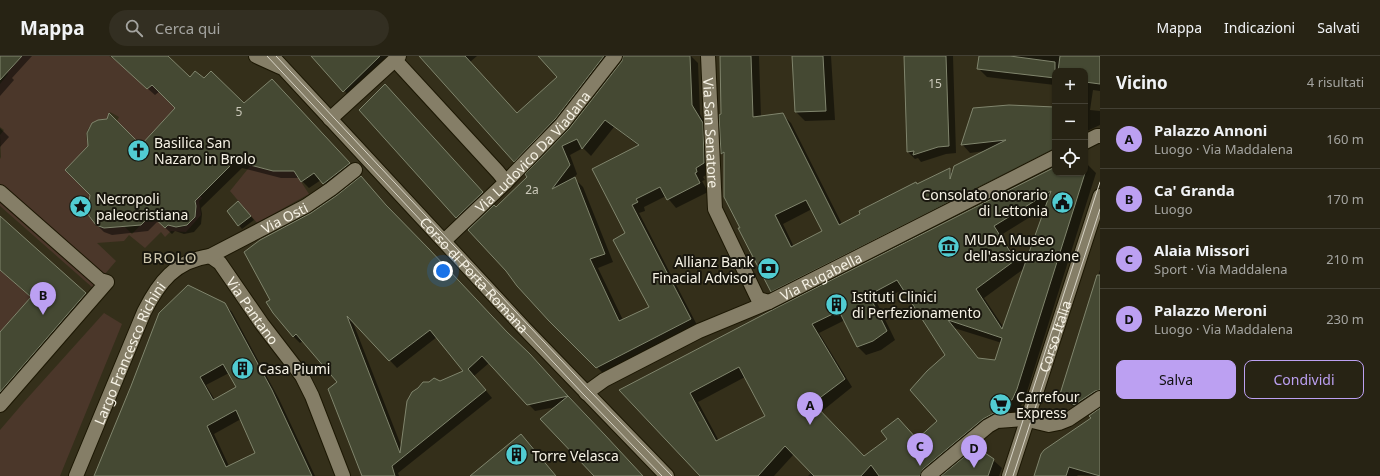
<!DOCTYPE html>
<html lang="it">
<meta charset="utf-8">
<style>
body{margin:0;font-family:"Noto Sans",sans-serif;background:#332f22;color:#f1f3f6}
.controls{position:absolute;right:12px;top:12px;display:grid;overflow:hidden;border-radius:8px;box-shadow:0 1px 3px #0004}
.controls button{width:36px;height:36px;display:grid;place-items:center;padding:0;border:0;border-bottom:1px solid #434034;background:#272314;color:#f1f3f6;font:20px sans-serif}
.you{position:absolute;left:443px;top:215px;width:14px;height:14px;margin:-10px;border:3px solid #fff;border-radius:50%;background:#1a73e8;box-shadow:0 0 0 6px #1a73e833}
.badge{display:grid;place-items:center;width:26px;height:26px;border-radius:50%;background:#bca0f2;color:#111;font-size:13px;font-weight:700}
.pin{position:absolute;translate:-50% -33px;filter:drop-shadow(0 1px 2px #0008)}
.pin::after{content:'';position:absolute;top:21px;width:14px;height:12px;background:inherit;clip-path:polygon(0 0,100% 0,50% 100%)}
.list{margin:0;padding:0;list-style:none}
h2{display:flex;justify-content:space-between;align-items:center;height:52px;margin:0;padding:0 16px;font-size:17px}
h2 small{font-size:13px;font-weight:400;color:#a4a4a0}
.list li{display:grid;grid-template-columns:26px 1fr auto;gap:12px;align-items:center;box-sizing:border-box;height:60px;padding:0 16px;border-top:1px solid #434034}
.list b{display:block;font-size:15px;white-space:nowrap}
.list p{margin:0;font-size:13px;white-space:nowrap;color:#a4a4a0}
.list em{font-size:13px;font-style:normal;color:#a4a4a0}
.actions{display:flex;gap:8px;padding:12px 16px}
.actions a{flex:1;padding:9px 0;border:1px solid #bca0f2;border-radius:8px;text-align:center;font-size:14px;color:#bca0f2}
.actions .main{background:#bca0f2;color:#111}
.icon{flex:none;width:22px;height:22px;fill:none;stroke:currentColor;stroke-width:2;stroke-linecap:round;stroke-linejoin:round}
.map{position:relative;flex:none;width:1100px;height:420px;overflow:hidden}
header{display:flex;align-items:center;gap:24px;box-sizing:border-box;height:56px;padding:0 20px;background:#272314;border-bottom:1px solid #434034}
header strong{font-size:19px}
nav{display:flex;gap:22px;margin-inline-start:auto;font-size:14px}
.search{width:280px;height:36px;background:#332f22;display:flex;align-items:center;gap:10px;box-sizing:border-box;padding:0 14px;border-radius:22px;color:#a4a4a0;font-size:15px}
main{display:flex}
aside{flex:1;background:#272314}
.map>svg:first-child{display:block}
.green{fill:#4b372a}
.shadow{fill:#0007;fill-rule:evenodd}
.building{fill:#454933;stroke:#80856d;fill-rule:evenodd}
.lines{fill:none;stroke-linecap:round;stroke-linejoin:round}
.street-casing{stroke:#1c1703;stroke-width:16}
.street{stroke:#857e67;stroke-width:14}
.tram{stroke:#d9d5c7;stroke-width:1}
.labels{text-anchor:middle;dominant-baseline:central;stroke-width:4;stroke-linejoin:round;paint-order:stroke}
.number-label{font-size:12px;fill:#cac8b9}
.street-label{font-size:14px;fill:#f7f3e6;stroke:#19170e}
.poi-label{font-size:14px;fill:#f7f3e6;stroke:#19170e;text-anchor:start}
.neighbourhood-label{font-size:15px;letter-spacing:1px;fill:#ccc5ac;stroke:#19170e}
</style>
<header>
<strong>Mappa</strong>
<div class="search"><svg class="icon" aria-label="search" viewBox="0 0 24 24"><circle cx="10" cy="10" r="6"/><path d="M15 15l6 6"/></svg>Cerca qui</div>
<nav><a>Mappa</a><a>Indicazioni</a><a>Salvati</a></nav>
</header>
<main>
<div class="map">
<svg width="1100" height="420" viewBox="0 0 1100 420">
<rect width="100%" height="100%" fill="#342f1a"/>
<g class="green">
<path d="M22 0H109L152 29 175 52 141 89 117 65 119 61 110 56 107 63C95 64 83 71 87 85 88 88 90 90 91 94 91 108 90 123 90 138L88 139 91 142 89 160C96 173 106 174 118 168L121 171 123 169 132 178 153 156C163 164 177 179 189 167 192 164 195 161 196 156 197 148 194 146 198 138L202 142 199 145 201 159 186 176 171 175 165 181 161 176 145 192 129 179 124 185 97 187 116 205 93 232 0 150V103L1 101 0 79 4 74 0 71V28L8 18 7 16Z"/>
<path d="M266 108 273 115H294L309 138 257 167 230 135 251 109Z"/>
<path d="M0 214 31 241 0 276Z"/>
<path d="M104 257 122 268 60 420H0V374L24 346Z"/>
</g>
<g class="shadow">
<path d="M0 0H32L12 22 14 24 0 40Z"/>
<path d="M111 0H167L190 23 244 49 279 31 356 115 330 135 321 124 309 132 299 122H281L242 112 201 152 202 158 201 168 194 176 184 178 175 175 172 178 158 165 148 175 112 179 104 176 97 169 141 90 177 52 160 35 155 39Z"/>
<path d="M312 0H397L352 43Z"/>
<path d="M420 0H477L470 6 517 58 559 21 539 0H622L616 3 523 113Z"/>
<path d="M636 0H691L698 7 700 58 710 76 712 115 703 121 705 124 702 125 708 136 676 152 666 140 644 151 645 155 639 157 698 271 605 319 549 265 496 152 529 121ZM614 71 639 90 627 178 651 251 623 264 598 212 613 206 583 131 574 122 577 118 570 99 583 92 591 100Z"/>
<path d="M721 0H759L761 61 782 58 791 67 842 168 949 113 953 117 985 95 970 97 962 88 1055 52V50V104L780 243 771 235 741 172 725 100 722 97ZM812 153 824 176 794 191 783 168Z"/>
<path d="M793 0H831L835 64 805 65 796 56Z"/>
<path d="M905 0H953L956 97 946 98 921 106 918 102 915 103 908 96Z"/>
<path d="M980 0H1100V35L1093 34 1090 54 1100 55V69L1085 76V15H1055V29L987 21 978 12Z"/>
<path d="M395 39 491 146 466 170 457 161Z"/>
<path d="M0 72 9 81 0 91Z"/>
<path d="M1085 106 1096 117 1025 342 1020 352 933 420H808L812 416 794 398 774 420H701L620 335 1055 112V117H1085ZM1046 151 1027 207 1021 201 1014 199 1001 179ZM1025 212 1004 272 984 242ZM904 233 946 300 939 366 917 384 864 401 821 356 852 331 819 277 845 264 858 291 866 299 881 294 895 284 877 247ZM954 272 1002 287 996 306 979 303ZM745 321 766 361 719 385 698 346Z"/>
<path d="M242 150 254 164 242 173 239 169Z"/>
<path d="M393 158 510 281 537 306 643 420H595L556 351 535 355 489 307 474 320 492 342 398 417 399 420H364L338 327 303 285 300 287 293 280ZM352 264 397 312 437 281 464 315 440 326 402 392Z"/>
<path d="M0 162 93 245 0 353V278L32 242 0 213Z"/>
<path d="M1100 214V346L1083 357 1069 347 1061 338Z"/>
<path d="M224 248 232 256 279 343 315 420H95ZM229 317 237 332 215 344 206 329ZM241 363 257 398 229 410 214 378Z"/>
<path d="M1100 353V420L1078 419 1077 420H1035Z"/>
<path d="M521 379 531 389 556 420H471Z"/>
<path d="M993 404 1002 412 999 420H942Z"/>
</g>
<g class="building">
<path d="M0 0H22L0 24Z"/>
<path d="M111 0H168L190 21 195 15 204 22 211 15 244 47 272 23 350 107 323 128 314 117 301 126 294 115H273L235 105 195 145 196 150 195 161 187 169 176 171 168 169 165 172 151 159 141 169 104 172 96 169 89 160 88 154 90 139 65 114 88 90 87 77 92 67 98 64 107 63 109 57 141 89 175 52 152 29 147 33Z"/>
<path d="M311 0H380L343 36Z"/>
<path d="M419 0H465L517 57 557 21 538 0H604L556 62 514 106Z"/>
<path d="M623 0H690L692 49 703 67 704 107 696 112 697 116 695 117 700 127 667 144 660 131 636 143 638 146 632 149 691 263 596 312 549 265 517 230 506 215 468 174 494 149 496 151 527 121 525 118 569 73 622 5ZM605 64 639 89 592 113 625 177 613 184 649 251 619 265 590 203 605 198 575 121 552 133 570 109 562 90 577 83 582 93Z"/>
<path d="M720 0H751L753 61 783 57 839 169 860 158 859 155 916 126 917 128 950 112V123L954 110 1006 84 961 89 973 52 1009 49 1055 51V93L771 236 738 172H740L724 141V96L721 98 719 59 721 58ZM806 144 822 175 791 191 775 159Z"/>
<path d="M792 0H823L826 55 795 56Z"/>
<path d="M904 0H946L949 90 938 91 913 99 914 95 907 96Z"/>
<path d="M979 0H1010L1055 6V22L977 13Z"/>
<path d="M1060 0H1100V28L1085 26V15H1058Z"/>
<path d="M385 28 483 136 456 162 359 54Z"/>
<path d="M1055 111V117H1085L1017 333 1012 344H1010L994 357 983 363 923 413 920 420H879L871 409 861 420H814L785 390 758 420H700L619 334 778 251ZM1051 135 1027 202 1002 273 976 233 1021 200 1011 197 994 170ZM897 224 945 299 927 315 910 334 937 365 917 383 898 362 881 375 887 383 864 400 813 347 845 323 812 268 839 255 857 291 873 285 887 275 869 239ZM948 264 1002 282 995 304 978 302ZM739 311 765 360 716 385 690 337Z"/>
<path d="M361 120 386 149 429 193 507 276 530 298 568 340 527 349 482 300 468 313 486 334 392 410 395 420H362L328 333 337 326 296 278 293 281 273 257 266 246 270 244 244 196 260 184 311 157 336 140ZM347 260 389 305 430 274 463 315 440 325 434 322 429 326H423L418 332 412 336 407 345 400 397Z"/>
<path d="M238 145 251 160 238 170 227 155Z"/>
<path d="M0 160 86 237 0 336V276L31 241 0 214Z"/>
<path d="M1097 219H1100V334L1095 335 1074 349 1060 338Z"/>
<path d="M188 229 225 247 272 334 312 420H94L131 330 159 257ZM223 308 236 331 213 344 200 321ZM236 354 255 397 226 411 207 370Z"/>
<path d="M568 340 605 379 643 420H594L578 403 540 363Z"/>
<path d="M1100 352V420L1069 411 1066 420H1034L1041 398 1044 394 1091 362 1089 360Z"/>
<path d="M521 378 556 420H470Z"/>
<path d="M982 395 994 403 988 420H941L970 396Z"/>
</g>
<g class="lines">
<defs>
<g id="street">
<path d="M256 0 280 11"/>
<path id="s1" d="M272 0 525 273 667 420"/>
<path id="s2" d="M708 0 715 153 758 243 769 246"/>
<path d="M395 4 498 116 506 126"/>
<path d="M330 63 399 0"/>
<path d="M1085 86 1097 80H1100"/>
<path d="M0 136 100 224 107 226 0 349"/>
<path id="s3" d="M444 185 506 126 562 68 615 0"/>
<path id="s4" d="M210 200 220 207 262 268 302 320 312 340 343 420"/>
<path id="s5" d="M586 337 604 324 699 275 769 246 1055 101"/>
<path id="s6" d="M76 420 144 256C159 226 175 205 210 200L306 150 331 133 355 114"/>
<path d="M928 420 988 370 997 365 1024 363 1049 369 1059 367 1069 363 1100 342"/>
<path id="s7" d="M1009 420 1100 140"/>
</g>
</defs>
<use href="#street" class="street-casing"/>
<use href="#street" class="street"/>
<g class="tram">
<path d="M267 0 584 339 662 420"/>
<path d="M276 0 589 334 672 420"/>
<path d="M1005 420 1100 126"/>
<path d="M1013 420 1100 153"/>
</g>
</g>
<defs>
<symbol id="church-disc" viewBox="-11 -11 22 22"><circle r="9.5" fill="#51ccd2" stroke="#19170e"/><path d="M-1.2-6h2.4v3.5h3.3v2.4h-3.3V6h-2.4V-.1h-3.3v-2.4h3.3Z" fill="#111"/></symbol>
<symbol id="civic-disc" viewBox="-11 -11 22 22"><circle r="9.5" fill="#51ccd2" stroke="#19170e"/><path d="M-.6-6.5H3V-4.5H.6V-3L4-1V1h2V6H-6V1h2V-1L-.6-3ZM-1.2 2.5V6h2.4V2.5Z" fill="#111"/></symbol>
<symbol id="sight-disc" viewBox="-11 -11 22 22"><circle r="9.5" fill="#51ccd2" stroke="#19170e"/><path d="M0-6L1.8-2.2L6-1.7L2.9 1.2L3.7 5.4L0 3.3L-3.7 5.4L-2.9 1.2L-6-1.7L-1.8-2.2Z" fill="#111"/></symbol>
<symbol id="museum-disc" viewBox="-11 -11 22 22"><circle r="9.5" fill="#51ccd2" stroke="#19170e"/><path d="M0-6L6-3V-2H-6V-3ZM-5-1h2V3h-2ZM-1-1h2V3h-2ZM3-1h2V3H3ZM-6 4H6V6H-6Z" fill="#111"/></symbol>
<symbol id="bank-disc" viewBox="-11 -11 22 22"><circle r="9.5" fill="#51ccd2" stroke="#19170e"/><path d="M-6-4H6V4H-6ZM0-2.3a2.3 2.3 0 1 0 0 4.6a2.3 2.3 0 1 0 0-4.6Z" fill="#111"/></symbol>
<symbol id="building-disc" viewBox="-11 -11 22 22"><circle r="9.5" fill="#51ccd2" stroke="#19170e"/><path d="M-4-6H4V6H1V3H-1V6H-4ZM-2.5-4.3h1.7v1.8h-1.7ZM.8-4.3h1.7v1.8H.8ZM-2.5-1h1.7V.8h-1.7ZM.8-1h1.7V.8H.8Z" fill="#111"/></symbol>
<symbol id="supermarket-disc" viewBox="-11 -11 22 22"><circle r="9.5" fill="#51ccd2" stroke="#19170e"/><path d="M-6-5.5h2.5l.6 2H6L4.5 2H-2.5L-4.4-4H-6ZM-1.5 3.2a1.3 1.3 0 1 0 .1 0ZM3 3.2a1.3 1.3 0 1 0 .1 0Z" fill="#111"/></symbol>
</defs>
<g fill-rule="evenodd">
<use href="#church-disc" x="126" y="82" width="25" height="25"/>
<use href="#civic-disc" x="1050" y="134" width="25" height="25"/>
<use href="#sight-disc" x="68" y="138" width="25" height="25"/>
<use href="#museum-disc" x="936" y="178" width="25" height="25"/>
<use href="#bank-disc" x="756" y="200" width="25" height="25"/>
<use href="#building-disc" x="824" y="236" width="25" height="25"/>
<use href="#building-disc" x="230" y="300" width="25" height="25"/>
<use href="#supermarket-disc" x="988" y="336" width="25" height="25"/>
<use href="#building-disc" x="504" y="386" width="25" height="25"/>
</g>
<g class="labels">
<g class="number-label">
<text x="935" y="27">15</text>
<text x="239" y="55">5</text>
<text x="532" y="133">2a</text>
</g>
<g class="street-label">
<text stroke="none"><textPath href="#s2" startOffset="77">Via San Senatore</textPath></text>
<text stroke="none"><textPath href="#s3" startOffset="126">Via Ludovico Da Viadana</textPath></text>
<text stroke="none"><textPath href="#s6" startOffset="352">Via Osti</textPath></text>
<text stroke="none"><textPath href="#s1" startOffset="298">Corso di Porta Romana</textPath></text>
<text stroke="none"><textPath href="#s5" startOffset="263">Via Rugabella</textPath></text>
<text stroke="none"><textPath href="#s4" startOffset="70">Via Pantano</textPath></text>
<text stroke="none"><textPath href="#s7" startOffset="147">Corso Italia</textPath></text>
<text stroke="none"><textPath href="#s6" startOffset="134">Largo Francesco Richini</textPath></text>
</g>
<g class="poi-label">
<text x="154" y="86">Basilica San<tspan x="154" dy="16">Nazaro in Brolo</tspan></text>
<text x="1048" y="138" text-anchor="end">Consolato onorario<tspan x="1048" dy="16">di Lettonia</tspan></text>
<text x="96" y="142">Necropoli<tspan x="96" dy="16">paleocristiana</tspan></text>
<text x="964" y="183">MUDA Museo<tspan x="964" dy="16">dell'assicurazione</tspan></text>
<text x="754" y="205" text-anchor="end">Allianz Bank<tspan x="754" dy="16">Finacial Advisor</tspan></text>
<text x="852" y="240">Istituti Clinici<tspan x="852" dy="16">di Perfezionamento</tspan></text>
<text x="258" y="312">Casa Piumi</text>
<text x="1016" y="340">Carrefour<tspan x="1016" dy="16">Express</tspan></text>
<text x="532" y="399">Torre Velasca</text>
</g>
<g class="neighbourhood-label">
<text x="170" y="201">BROLO</text>
</g>
</g>
</svg>
<div class="controls">
<button>+</button>
<button>−</button>
<button><svg class="icon" aria-label="locate" viewBox="0 0 24 24"><circle cx="12" cy="12" r="6"/><path d="M12 2v4M12 18v4M2 12h4M18 12h4"/></svg></button>
</div>
<div class="you"></div>
<div class="pin badge" style="left:810px;top:369px">A</div>
<div class="pin badge" style="left:43px;top:259px">B</div>
<div class="pin badge" style="left:920px;top:410px">C</div>
<div class="pin badge" style="left:974px;top:412px">D</div>
</div>
<aside>
<h2>Vicino<small>4 risultati</small></h2>
<ul class="list">
<li><span class="badge">A</span><div><b>Palazzo Annoni</b><p>Luogo · Via Maddalena</p></div><em>160 m</em></li>
<li><span class="badge">B</span><div><b>Ca' Granda</b><p>Luogo</p></div><em>170 m</em></li>
<li><span class="badge">C</span><div><b>Alaia Missori</b><p>Sport · Via Maddalena</p></div><em>210 m</em></li>
<li><span class="badge">D</span><div><b>Palazzo Meroni</b><p>Luogo · Via Maddalena</p></div><em>230 m</em></li>
</ul>
<div class="actions"><a class="main">Salva</a><a>Condividi</a></div>
</aside>
</main>
